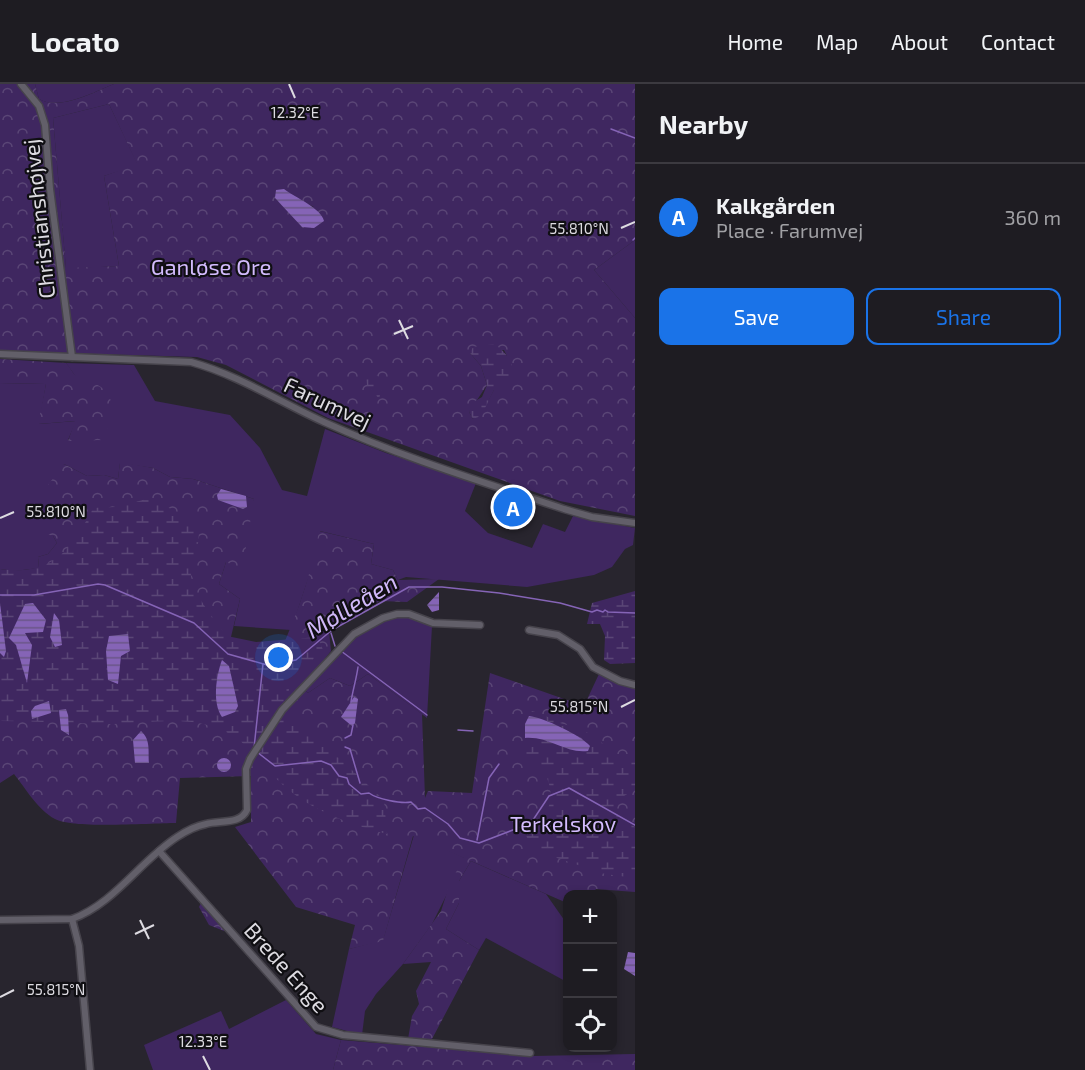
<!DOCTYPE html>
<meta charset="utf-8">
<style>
body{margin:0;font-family:"Exo 2",sans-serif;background:#26252a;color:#f1f3f6}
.controls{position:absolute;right:18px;bottom:18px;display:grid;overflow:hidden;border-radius:12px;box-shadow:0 3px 9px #0003}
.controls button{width:54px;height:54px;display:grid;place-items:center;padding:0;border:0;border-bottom:2px solid #3c3a40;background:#1e1c22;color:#f1f3f6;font:30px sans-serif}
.you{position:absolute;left:279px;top:574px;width:21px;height:21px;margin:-15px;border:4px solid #fff;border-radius:50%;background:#1a73e8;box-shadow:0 0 0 9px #1a73e833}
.badge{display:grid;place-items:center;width:39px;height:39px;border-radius:50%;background:#1a73e8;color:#fff;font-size:20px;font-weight:700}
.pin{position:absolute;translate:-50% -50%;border:3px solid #fff;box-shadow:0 2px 6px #0006}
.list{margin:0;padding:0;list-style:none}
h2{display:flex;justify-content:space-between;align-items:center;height:78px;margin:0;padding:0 24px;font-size:26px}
h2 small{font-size:20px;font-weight:400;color:#a1a1a5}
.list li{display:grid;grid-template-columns:39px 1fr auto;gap:18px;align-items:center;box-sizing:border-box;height:108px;padding:0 24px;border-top:2px solid #3c3a40}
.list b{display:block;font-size:22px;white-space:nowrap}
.list p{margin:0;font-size:20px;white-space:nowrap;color:#a1a1a5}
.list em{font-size:20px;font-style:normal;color:#a1a1a5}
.actions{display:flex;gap:12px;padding:18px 24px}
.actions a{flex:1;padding:14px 0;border:2px solid #1a73e8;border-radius:12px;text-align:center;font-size:21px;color:#1a73e8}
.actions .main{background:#1a73e8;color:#fff}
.icon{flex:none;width:33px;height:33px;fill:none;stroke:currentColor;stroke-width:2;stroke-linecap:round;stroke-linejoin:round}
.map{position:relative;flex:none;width:635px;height:986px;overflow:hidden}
header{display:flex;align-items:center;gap:36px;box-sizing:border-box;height:84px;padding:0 30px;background:#1e1c22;border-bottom:2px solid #3c3a40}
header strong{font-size:28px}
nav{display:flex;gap:33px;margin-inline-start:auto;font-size:21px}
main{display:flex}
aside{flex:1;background:#1e1c22}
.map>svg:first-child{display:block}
.green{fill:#3f2760}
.forest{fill:url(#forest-crowns);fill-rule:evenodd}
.wetland{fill:url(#wetland-marsh)}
.water{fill:url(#water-rules)}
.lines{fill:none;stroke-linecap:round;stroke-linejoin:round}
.stream{stroke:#8564b6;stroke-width:1.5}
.minor-casing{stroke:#46434b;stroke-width:9}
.minor{stroke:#625f69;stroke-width:6}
.ticks{fill:none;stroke:#dddbe1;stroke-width:2}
.labels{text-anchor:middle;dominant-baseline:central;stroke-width:4.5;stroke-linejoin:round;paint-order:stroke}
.street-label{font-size:22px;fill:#dddbe1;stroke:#100f13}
.park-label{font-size:22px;fill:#d3bbfd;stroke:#100f13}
.water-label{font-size:24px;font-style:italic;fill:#d0b8f9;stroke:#100f13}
.ticks-label{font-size:15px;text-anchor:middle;fill:#dddbe1;stroke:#100f13;stroke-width:4.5;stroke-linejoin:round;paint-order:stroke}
</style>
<header>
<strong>Locato</strong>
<nav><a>Home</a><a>Map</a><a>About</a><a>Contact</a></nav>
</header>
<main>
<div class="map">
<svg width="635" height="986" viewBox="0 0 635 986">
<defs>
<pattern id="forest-crowns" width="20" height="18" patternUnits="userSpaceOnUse" patternTransform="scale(1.5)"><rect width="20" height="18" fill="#3f2760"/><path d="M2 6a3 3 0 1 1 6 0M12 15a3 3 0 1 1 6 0" fill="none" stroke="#5a4676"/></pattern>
<pattern id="wetland-marsh" width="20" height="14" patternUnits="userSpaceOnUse" patternTransform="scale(1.5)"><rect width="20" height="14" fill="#3f2760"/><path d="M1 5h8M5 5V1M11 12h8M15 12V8" fill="none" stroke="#5a4676"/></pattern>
<pattern id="water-rules" width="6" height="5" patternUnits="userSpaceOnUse" patternTransform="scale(1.5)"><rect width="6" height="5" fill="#8564b6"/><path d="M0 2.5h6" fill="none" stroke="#6a5688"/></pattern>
</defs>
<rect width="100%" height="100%" fill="#28252e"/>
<g class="green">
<path d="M35 0H114C94 8 59 27 39 15Z"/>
<path d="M109 20 138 81 104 92 119 182 66 185 53 34Z"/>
<path d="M635 156V234L594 186Z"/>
<path d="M66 279 134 281 155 317 230 331 260 364 282 406 307 412 325 345 386 369 476 399 465 427 488 449 532 464 543 440 565 448 573 432 635 444 633 461 625 465 612 483 594 491 527 503 406 493 398 496 393 486 371 480 374 460 320 447 314 477 291 546 234 542 240 515 219 500 226 478 254 415 193 395 170 393 153 384 120 379 118 395 104 391 87 392 64 380 53 452 57 459 48 470 38 473 39 484 15 487 0 485V299L46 300 39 340 76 337 68 356H103L76 293Z"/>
<path d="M406 532 432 542 427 634 368 590 350 602 330 594 308 609 303 605C333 575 361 537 406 532Z"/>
<path d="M414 751 465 774 432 840 403 880 376 910 365 927 362 951 332 943 349 865 383 856Z"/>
<path d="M471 777 546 810 567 840V898L486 854 479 866 446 845 459 819V797Z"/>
<path d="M286 916 316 950 341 956 333 986H153L144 961 221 927 229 945Z"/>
</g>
<g class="forest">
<path d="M0 0H35L39 15C60 27 94 8 114 0H635V156L594 186 635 234V432L560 417 328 334 226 281 197 273 0 267ZM109 20 137 80 104 92 119 182 66 184 53 34ZM275 114H295L314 123 281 120ZM504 266 507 272C498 296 492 318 473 335L469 328 487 301 481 282 470 269Z"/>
<path d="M0 275 66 279C70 283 72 288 75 291 88 306 103 289 114 325L103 356 68 357 75 337 38 340 46 300 0 299Z"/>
<path d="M120 378 153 384 170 393 193 395 254 415 244 475 237 483 226 478 219 500 240 515 225 578 270 590C292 544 310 498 319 447L374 460 371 480 393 486 398 496 439 495 407 518 380 517 329 547 331 567 301 604 308 609 330 594 350 602 368 590 422 630 425 714 428 707 472 709 490 589 584 622 599 590 621 601 635 603V808L596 805 592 810H568L567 819 471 777 459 797V819L446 845 479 866 432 955H408L412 932 419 920 416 907 431 878 403 880 441 827 450 799 464 774 413 752 383 857 349 865 355 841 296 823 235 743 251 738V692L180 694 176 739C151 739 73 745 55 735 38 726 26 705 14 690L0 699V514L41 511 38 473 48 470 57 459 53 452 43 449 48 401 64 380 87 392 104 391 118 395Z"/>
<path d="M201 819 225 846 224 847 209 841 199 823Z"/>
<path d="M341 956 534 972 635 970V986H333Z"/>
</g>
<g class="wetland">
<path d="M494 260C511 271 518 286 509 304L494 306 481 332 473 335 469 328 472 319 482 313 487 301 481 282 470 269 473 263Z"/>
<path d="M370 289 384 295 379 315 367 301 365 292Z"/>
<path d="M151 414 198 440C201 465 194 465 191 486 188 505 216 537 227 552L256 558 318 553 323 566 290 597 286 630 324 660 384 716 387 750C352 741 312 727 284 702 263 683 251 660 224 647 187 629 140 641 101 640 67 639 34 637 0 637V485C52 492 71 467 93 424L115 423Z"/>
<path d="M635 507V579L610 580 604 576 605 552 600 540H587L592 519Z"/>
<path d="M532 627C546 630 556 639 567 641 586 645 600 656 615 670H635V705L621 714 614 730 635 743V794L605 790 536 767 526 752C555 728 558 706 537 676H525L522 669 525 654H543L576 669 585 655C565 649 550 634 529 632Z"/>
</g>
<g class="water">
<path d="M284 105C296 114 321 124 324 137L314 144 302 143 275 114 276 106Z"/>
<path d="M221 405 246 412 247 423 243 425 218 416 217 411Z"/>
<path d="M439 508V526L432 528 427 521Z"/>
<path d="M0 519 6 567 4 573 0 569Z"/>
<path d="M33 519 46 536 43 548 25 549 32 561 27 599 16 561 9 554 25 520Z"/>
<path d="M54 529 59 536 62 561 55 563 50 553Z"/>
<path d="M128 550 130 567 121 572 118 600 108 596 106 567 109 552Z"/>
<path d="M280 558 282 576 278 578 273 572 274 560Z"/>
<path d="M222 576 229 582 238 622 235 628 222 633C212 619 216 592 222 576Z"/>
<path d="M354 613 358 615 355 639 352 642 341 633Z"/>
<path d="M49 617 51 629 32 635 31 627 35 622Z"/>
<path d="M66 625 68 631 69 651 61 646 59 626Z"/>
<path d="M529 632C543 633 582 652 590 662L588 667C566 670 549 652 525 654V640Z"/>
<path d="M141 647C151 656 148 667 149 679H135L133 656Z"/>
<circle cx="224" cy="681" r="7"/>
<path d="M628 868 635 869V892L624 885Z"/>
</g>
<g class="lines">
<g class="stream">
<path d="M611 45 635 54"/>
<path d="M633 156 635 154"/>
<path d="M0 511H34L98 500 105 501 194 539 228 570 267 581 296 576 332 546 409 503H442L499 509 560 519 592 528 597 526 603 528 605 526 608 528 635 529"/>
<path d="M331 549 335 562"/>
<path d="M341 567 427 631"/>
<path d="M351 618C353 605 356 597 358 583"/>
<path d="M458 646 473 647"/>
<path d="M345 654 351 651 353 641"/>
<path d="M345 663 350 665 360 699"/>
<path d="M254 664 263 580"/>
<path d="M257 668 275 682 321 677 331 681 339 692 347 694 349 700 361 710 369 709C377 715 401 720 411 718L418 725 425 724 448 740 460 754 479 759 531 739 549 712 569 704 635 741"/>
<path d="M477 756 489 694 499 680"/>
</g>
<defs>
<g id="minor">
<path d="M21 0 39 22 45 41 50 105 72 273"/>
<path d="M0 270 191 278C238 291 280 318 324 338 401 373 483 398 564 425L592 433 635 439"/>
<path d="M529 546 558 551 580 565 593 583 620 597 635 601"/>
<path d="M159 767 316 943 343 951 530 969"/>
<path d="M72 835 79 862 90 986"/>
<path d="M0 836 72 835C114 820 140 777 177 753 186 747 196 742 206 740 220 736 240 741 247 726L246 685 250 675 282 626 354 550 383 534 397 530H409L433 539 480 541"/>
</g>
</defs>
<use href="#minor" class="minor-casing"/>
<use href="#minor" class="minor"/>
</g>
<path class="ticks" d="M289 0 295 14M621 144 635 138M399 236 408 255M394 250 413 242M0 434 14 428M621 623 635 616M140 836 149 855M135 850 154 841M0 913 14 906M203 972 210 986"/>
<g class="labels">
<g class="street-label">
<text transform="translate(38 135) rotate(-96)">Christianshøjvej</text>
<text transform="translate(328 318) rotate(25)">Farumvej</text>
<text transform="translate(287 883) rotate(48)">Brede Enge</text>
</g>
<g class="park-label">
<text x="211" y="182">Ganløse Ore</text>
<text x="563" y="739">Terkelskov</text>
</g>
<g class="water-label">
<text transform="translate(351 521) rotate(-31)">Mølleåen</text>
</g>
</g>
<g class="ticks-label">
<text x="295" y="34">12.32°E</text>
<text x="579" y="150">55.810°N</text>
<text x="56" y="433">55.810°N</text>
<text x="579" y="628">55.815°N</text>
<text x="56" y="911">55.815°N</text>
<text x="203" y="963">12.33°E</text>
</g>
</svg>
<div class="controls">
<button>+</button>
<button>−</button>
<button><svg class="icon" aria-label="locate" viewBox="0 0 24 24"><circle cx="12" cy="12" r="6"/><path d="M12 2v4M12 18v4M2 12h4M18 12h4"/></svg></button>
</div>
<div class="you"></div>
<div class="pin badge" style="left:513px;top:423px">A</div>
</div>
<aside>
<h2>Nearby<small></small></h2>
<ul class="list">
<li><span class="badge">A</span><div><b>Kalkgården</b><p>Place · Farumvej</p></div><em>360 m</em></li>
</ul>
<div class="actions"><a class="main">Save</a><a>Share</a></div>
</aside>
</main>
